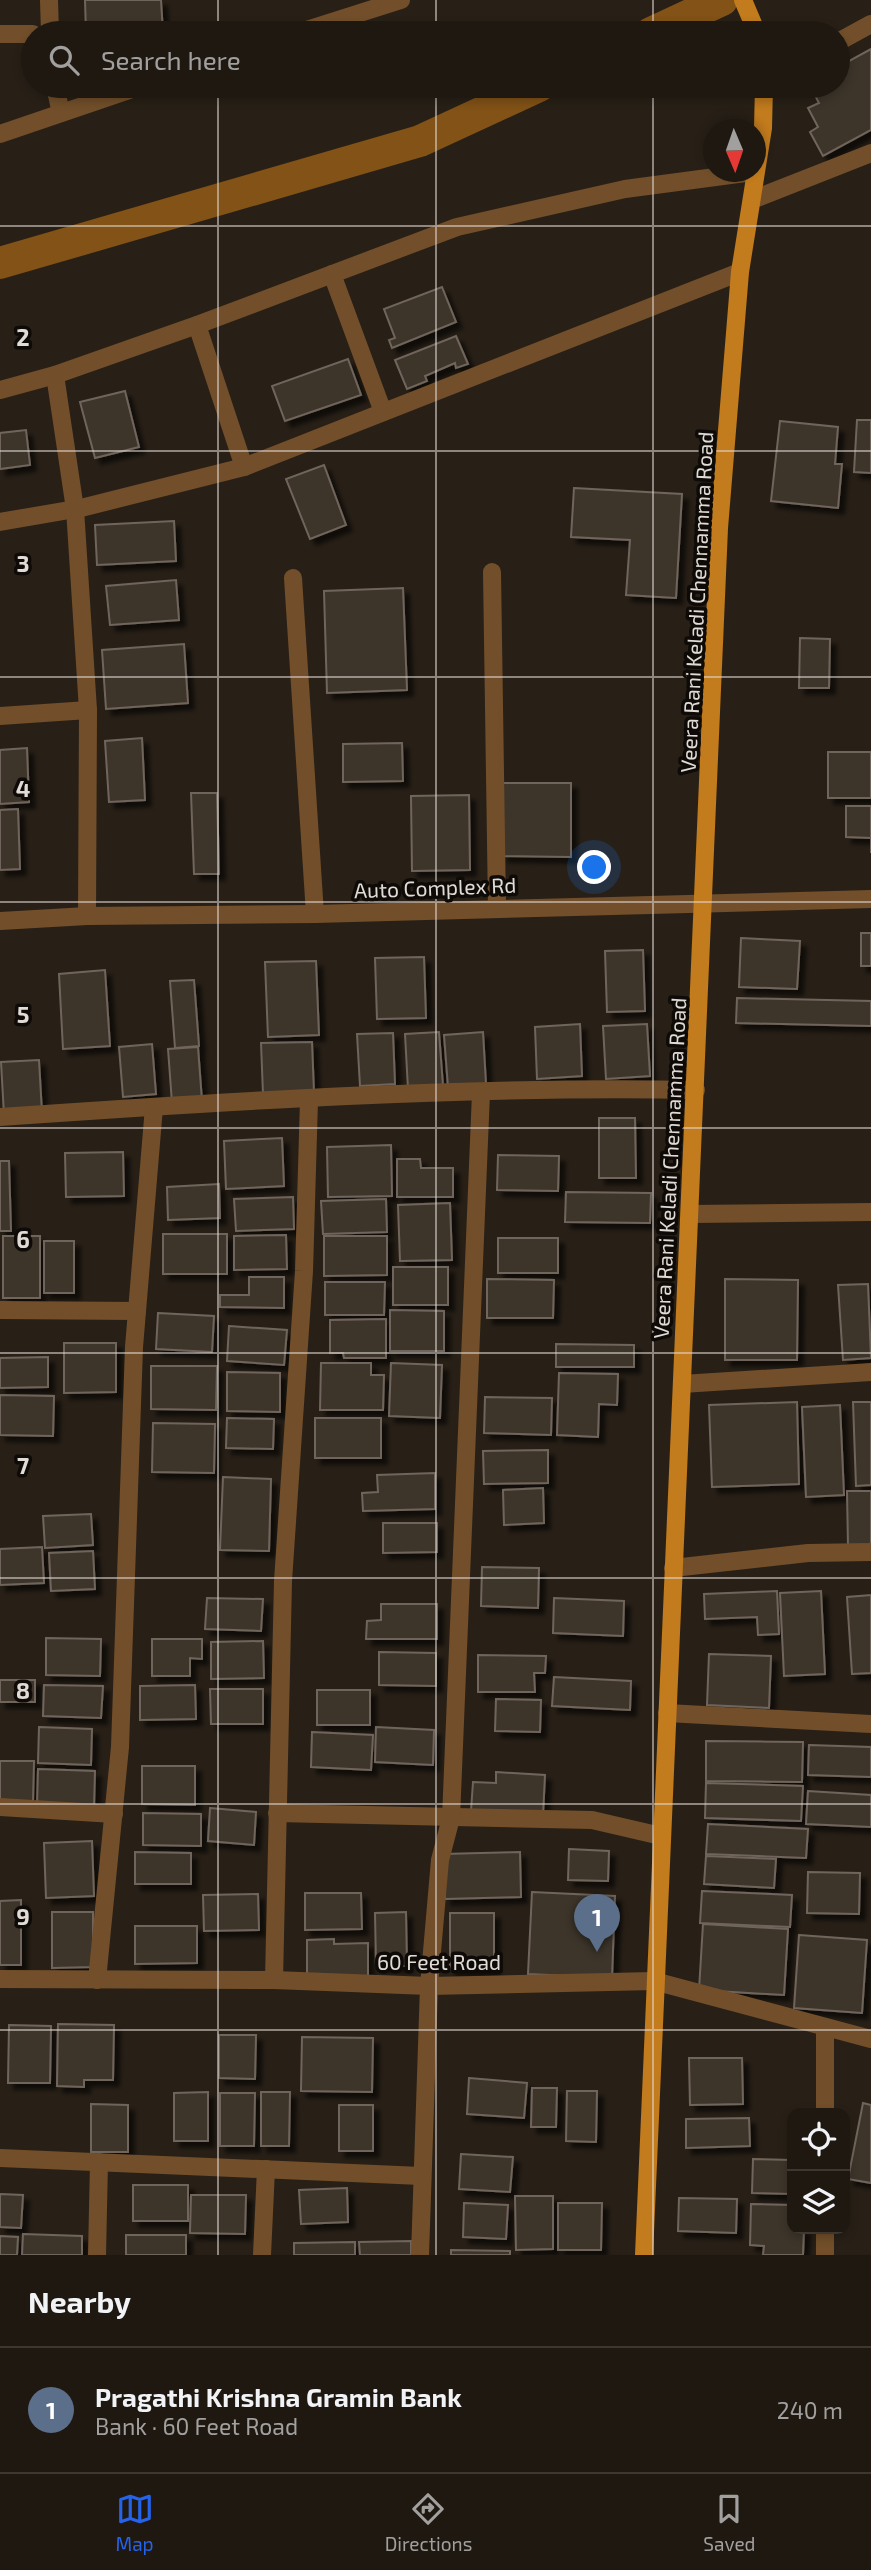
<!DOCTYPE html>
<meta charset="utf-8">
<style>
body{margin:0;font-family:"Exo 2",sans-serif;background:#2b251f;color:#f1f3f6}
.controls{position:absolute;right:21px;bottom:21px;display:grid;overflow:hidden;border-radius:14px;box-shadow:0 4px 10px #0003}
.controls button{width:63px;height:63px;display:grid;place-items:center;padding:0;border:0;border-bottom:2px solid #3c3731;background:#1e1811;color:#f1f3f6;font:35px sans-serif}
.compass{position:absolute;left:703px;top:119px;width:63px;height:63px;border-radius:50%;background:#1e1811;box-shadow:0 4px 10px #0003;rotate:178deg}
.you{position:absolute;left:595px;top:868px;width:24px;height:24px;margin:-18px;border:5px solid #fff;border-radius:50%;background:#1a73e8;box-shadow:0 0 0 10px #1a73e833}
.badge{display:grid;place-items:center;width:46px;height:46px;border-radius:50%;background:#2563eb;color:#fff;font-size:23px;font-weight:700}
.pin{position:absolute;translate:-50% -58px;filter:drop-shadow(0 2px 4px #0008)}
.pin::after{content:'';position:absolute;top:37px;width:24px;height:21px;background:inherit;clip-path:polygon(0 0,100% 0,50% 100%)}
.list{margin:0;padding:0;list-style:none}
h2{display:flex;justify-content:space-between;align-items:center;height:91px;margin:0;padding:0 28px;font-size:30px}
h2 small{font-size:23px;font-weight:400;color:#a1a09f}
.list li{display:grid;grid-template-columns:46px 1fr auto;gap:21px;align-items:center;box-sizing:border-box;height:126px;padding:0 28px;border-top:2px solid #3c3731}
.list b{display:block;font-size:26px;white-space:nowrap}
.list p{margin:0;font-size:23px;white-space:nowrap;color:#a1a09f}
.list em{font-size:23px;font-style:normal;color:#a1a09f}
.icon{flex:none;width:38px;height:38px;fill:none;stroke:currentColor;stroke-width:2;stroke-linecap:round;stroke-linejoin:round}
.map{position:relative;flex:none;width:871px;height:2255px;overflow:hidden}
.search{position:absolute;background:#1e1811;box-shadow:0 4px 10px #0003;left:21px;right:21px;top:21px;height:77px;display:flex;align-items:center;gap:18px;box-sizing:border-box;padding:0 24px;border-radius:38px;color:#a1a09f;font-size:26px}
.sheet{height:217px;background:#1e1811}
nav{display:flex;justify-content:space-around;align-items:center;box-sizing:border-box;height:98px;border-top:2px solid #3c3731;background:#1e1811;font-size:19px;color:#a1a09f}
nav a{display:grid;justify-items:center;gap:4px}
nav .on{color:#2563eb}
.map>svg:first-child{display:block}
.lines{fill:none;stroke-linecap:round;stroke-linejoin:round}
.canal{stroke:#825216;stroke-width:32}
.building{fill:#3d342b;stroke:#70655b;stroke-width:2;filter:url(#shadow)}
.minor{stroke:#724f2a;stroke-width:18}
.major{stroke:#c27b1d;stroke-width:18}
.grid{fill:none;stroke:#e1dbd5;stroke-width:2;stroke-opacity:0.55}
.labels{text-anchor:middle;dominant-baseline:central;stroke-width:7;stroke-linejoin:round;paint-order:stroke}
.street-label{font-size:21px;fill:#e1dbd5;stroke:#0e0a07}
.grid-label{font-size:23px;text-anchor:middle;font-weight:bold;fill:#e1dbd5;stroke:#0e0a07;stroke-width:7;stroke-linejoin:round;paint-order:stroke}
</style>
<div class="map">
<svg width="871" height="2255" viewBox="0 0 871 2255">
<defs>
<filter id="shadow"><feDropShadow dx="6" dy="6" stdDeviation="2" flood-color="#0009"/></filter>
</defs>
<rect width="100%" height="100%" fill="#282017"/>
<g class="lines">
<g class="canal">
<path d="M651 33 722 0"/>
<path d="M0 263 420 141 539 86"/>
</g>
</g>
<g class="building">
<path d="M85 0H161L163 33H86Z"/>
<path d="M871 49V130L823 156 810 132 818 127 808 108 819 103 810 86H838V67Z"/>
<path d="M442 287 456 322 392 348 389 340 395 338 384 309Z"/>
<path d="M456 336 468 364 456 368 455 363 425 376 427 381 407 389 395 360Z"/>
<path d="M348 359 361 395 285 421 272 386Z"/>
<path d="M125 391 139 447 95 458 80 402Z"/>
<path d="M857 420H871V473L854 472Z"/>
<path d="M780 421 838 427 835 464H842L838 508 771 501Z"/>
<path d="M26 430 30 465 0 469V433Z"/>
<path d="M324 465 346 525 310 539 286 479Z"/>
<path d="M574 488 682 494 676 598 626 595 630 540 571 537Z"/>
<path d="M174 521 176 561 97 565 95 525Z"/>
<path d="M176 580 179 620 110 625 106 586Z"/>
<path d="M403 588 407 690 327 693 324 591Z"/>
<path d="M800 638 830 639 829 688H799Z"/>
<path d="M184 644 188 703 106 709 102 650Z"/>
<path d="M142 738 145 800 109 802 105 741Z"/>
<path d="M402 743 403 781 343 782V744Z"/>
<path d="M27 748 29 802 0 804V750Z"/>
<rect x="828" y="752" width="43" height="46"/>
<path d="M502 783H571V857L502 856Z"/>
<path d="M191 793H217L219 874H194Z"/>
<path d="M469 795 470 870 412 871 411 796Z"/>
<path d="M846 806H871V853V838L846 837Z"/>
<path d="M18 809 20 869 0 870V810Z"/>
<rect x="861" y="933" width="10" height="33"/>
<path d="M741 938 800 941 797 989 739 987Z"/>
<path d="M643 950 645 1011 607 1012 605 951Z"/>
<path d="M424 957 426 1018 377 1019 375 958Z"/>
<path d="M316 961 319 1035 268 1037 265 962Z"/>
<path d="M105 970 110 1046 63 1049 59 974Z"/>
<path d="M194 980 199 1046 175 1048 170 981Z"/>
<path d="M737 998 871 1001V1026L736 1023Z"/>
<path d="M580 1024 582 1076 537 1079 535 1027Z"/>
<path d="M647 1024 650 1076 606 1079 603 1026Z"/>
<path d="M439 1032 443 1086 408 1089 405 1034Z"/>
<path d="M483 1032 486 1084 448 1087 444 1035Z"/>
<path d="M393 1033 395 1084 360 1086 357 1034Z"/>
<path d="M312 1042 314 1093 263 1094 261 1043Z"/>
<path d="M152 1044 156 1094 123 1097 119 1047Z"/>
<path d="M198 1047 202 1101 172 1103 168 1049Z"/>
<path d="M39 1060 42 1113 4 1115 1 1062Z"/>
<path d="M599 1118H635L636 1178H599Z"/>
<path d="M282 1138 284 1186 226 1189 224 1141Z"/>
<path d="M391 1145 392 1196 328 1197 327 1147Z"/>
<path d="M123 1152 124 1196 66 1197 65 1153Z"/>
<path d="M498 1155 559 1156 558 1191 497 1190Z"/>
<path d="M397 1159H420L421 1168H453V1197H397Z"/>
<path d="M0 1161H9L11 1231H0Z"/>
<path d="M219 1184 220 1218 168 1220 167 1187Z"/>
<path d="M566 1192 651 1193 650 1223 565 1222Z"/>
<path d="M293 1197 294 1229 236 1231 234 1199Z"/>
<path d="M386 1199 387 1232 323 1234 321 1201Z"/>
<path d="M450 1203 452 1260 400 1261 398 1205Z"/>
<rect x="163" y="1234" width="64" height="40"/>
<path d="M286 1235 287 1269 234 1270V1236Z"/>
<rect x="3" y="1236" width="37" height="62"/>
<path d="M324 1236H387V1275L324 1276Z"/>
<rect x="498" y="1238" width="60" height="35"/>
<rect x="44" y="1241" width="30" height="52"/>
<rect x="393" y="1267" width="55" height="38"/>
<path d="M249 1277H284V1308L220 1307V1295H249Z"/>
<path d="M487 1279 554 1280 553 1318H487Z"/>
<path d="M725 1279 798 1280 797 1360H725Z"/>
<path d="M325 1282H385L384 1315H325Z"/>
<path d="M868 1284 871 1358 843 1360 838 1285Z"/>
<path d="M390 1310 444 1311V1351H390Z"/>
<path d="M158 1313 214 1316 212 1352 156 1349Z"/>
<path d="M386 1319V1358H344L343 1353H330V1320Z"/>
<path d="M229 1326 287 1330 284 1365 227 1361Z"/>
<path d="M64 1343H116V1392L64 1393Z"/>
<path d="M556 1344 634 1345V1367H556Z"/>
<path d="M48 1357V1387L0 1388V1358Z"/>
<path d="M321 1363H371V1375H384L383 1410H320Z"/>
<path d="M391 1363 442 1365 440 1418 389 1416Z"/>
<path d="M151 1366H217L216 1410 151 1409Z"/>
<path d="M227 1372 280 1373V1412L227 1411Z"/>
<path d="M559 1373 618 1374 617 1405 599 1404 598 1437 557 1435Z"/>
<path d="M0 1395 54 1396 53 1436 0 1435Z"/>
<path d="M485 1397 552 1398 551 1435 484 1433Z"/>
<path d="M797 1402 799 1484 712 1487 709 1405Z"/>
<path d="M853 1402H871V1485L856 1486Z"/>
<path d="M840 1405 844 1495 806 1497 802 1407Z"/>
<path d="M227 1418 274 1419 273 1449 226 1448Z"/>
<rect x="315" y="1418" width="66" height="40"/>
<path d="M153 1423 215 1424 214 1473 152 1472Z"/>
<path d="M548 1450V1483L484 1484 483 1451Z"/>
<path d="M435 1473V1509L363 1511 362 1493 378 1492 377 1475Z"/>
<path d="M223 1477 271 1479 269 1551 220 1550Z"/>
<path d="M543 1488 544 1523 504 1525 503 1490Z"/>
<path d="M847 1491H871V1546H848Z"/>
<path d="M91 1514 93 1545 45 1548 43 1516Z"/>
<path d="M383 1523H437V1552L383 1553Z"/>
<path d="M42 1547 44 1583 0 1585V1549Z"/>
<path d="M93 1551 95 1589 51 1591 49 1553Z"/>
<path d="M482 1567 539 1568 538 1608 481 1606Z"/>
<path d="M777 1591 779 1634 758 1635 757 1617 705 1619 704 1594Z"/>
<path d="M821 1591 825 1674 784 1676 780 1593Z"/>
<path d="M871 1595V1673L852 1674 847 1597Z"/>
<path d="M207 1598 263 1599 261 1631 205 1629Z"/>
<path d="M554 1598 624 1601 623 1636 553 1633Z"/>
<path d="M381 1604H437V1639H366L367 1621 381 1620Z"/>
<path d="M46 1638 101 1639 100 1676 46 1675Z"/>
<path d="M152 1639H202V1659L190 1658V1676H152Z"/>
<path d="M263 1641 264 1678 211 1679V1642Z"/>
<path d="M379 1652 436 1653V1686L379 1685Z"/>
<path d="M709 1654 771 1656 769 1708 707 1705Z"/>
<path d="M478 1655 546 1656 545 1673H534L535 1692H478Z"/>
<path d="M554 1677 631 1681 630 1710 552 1706Z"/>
<rect x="0" y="1680" width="35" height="22"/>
<path d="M44 1685 103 1686 101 1718 43 1716Z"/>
<path d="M195 1685 196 1719 140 1720V1686Z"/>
<path d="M210 1689H263V1724H211Z"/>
<rect x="317" y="1690" width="53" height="35"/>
<path d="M496 1699 541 1700 540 1732 495 1731Z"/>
<path d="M39 1727 92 1729 91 1765 38 1763Z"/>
<path d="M376 1727 434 1730 433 1765 375 1762Z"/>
<path d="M312 1732 373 1735 371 1770 311 1767Z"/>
<path d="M706 1741 803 1742 802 1782 706 1781Z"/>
<path d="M809 1745 871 1747V1777L808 1775Z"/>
<path d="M0 1761H34L33 1802 0 1801Z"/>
<path d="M142 1766H195V1805L142 1804Z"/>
<path d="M38 1769 95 1771 94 1808 37 1806Z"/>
<path d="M496 1772 545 1775 543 1815 471 1811 473 1782 496 1783Z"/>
<path d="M706 1783 803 1786 801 1821 705 1818Z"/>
<path d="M808 1791 871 1795V1827L806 1824Z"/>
<path d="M210 1808 256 1812 254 1845 208 1841Z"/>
<path d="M143 1813 201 1814V1846L143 1845Z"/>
<path d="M708 1824 808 1829 806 1858 706 1854Z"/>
<path d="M92 1841 94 1896 46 1898 44 1843Z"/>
<path d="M569 1849 609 1851 608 1881 568 1880Z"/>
<path d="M135 1852 191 1853V1884H135Z"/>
<path d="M520 1852 521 1897 445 1899 443 1854Z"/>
<path d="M706 1856 776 1859 774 1888 704 1884Z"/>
<path d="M808 1872 860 1873 859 1914 807 1913Z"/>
<path d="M702 1891 792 1895 790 1927 700 1923Z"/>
<path d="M532 1892 615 1896 612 1978 528 1974Z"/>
<path d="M305 1893H361L362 1929 305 1930Z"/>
<path d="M258 1894 259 1930 204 1931 203 1895Z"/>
<path d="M21 1900V1965H0V1901Z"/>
<path d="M52 1912H93V1967L52 1968Z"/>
<path d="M406 1912 407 1966H376L375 1913Z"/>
<rect x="450" y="1913" width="44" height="57"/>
<path d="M703 1924 788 1929 784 1995 699 1990Z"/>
<path d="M135 1926H197V1963L135 1964Z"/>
<path d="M799 1935 867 1940 862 2013 794 2008Z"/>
<path d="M334 1939V1944L368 1943V1977L307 1978V1940Z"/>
<path d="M58 2024 114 2025 113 2080H84V2087L57 2086Z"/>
<path d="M9 2025 51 2026 50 2083H8Z"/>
<path d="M219 2035H256L255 2079 219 2078Z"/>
<path d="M302 2037 373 2038 372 2092 301 2091Z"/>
<path d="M689 2058H742L743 2104 690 2105Z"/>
<path d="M469 2078 527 2083 524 2118 467 2114Z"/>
<path d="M532 2088H557L556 2127H531Z"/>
<path d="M567 2091H597L596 2142 566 2141Z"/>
<path d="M208 2092V2141H174V2093Z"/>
<path d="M261 2092H290L289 2146H261Z"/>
<path d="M220 2093H255L254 2146H220Z"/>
<path d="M863 2103 871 2105V2183L848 2179Z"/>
<path d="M91 2104 128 2105V2152H91Z"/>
<rect x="339" y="2105" width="34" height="46"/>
<path d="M749 2118 750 2146 686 2148V2119Z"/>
<path d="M461 2154 513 2157 510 2192 459 2189Z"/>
<path d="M753 2159 792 2160V2194L752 2193Z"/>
<rect x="133" y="2185" width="55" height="36"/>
<path d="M347 2188 348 2222 301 2224 299 2190Z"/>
<path d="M0 2194 23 2195 21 2228 0 2227Z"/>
<path d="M191 2195H246L245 2234 190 2233Z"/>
<path d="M515 2196H553V2249L516 2250Z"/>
<path d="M679 2198 737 2199 736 2233 678 2231Z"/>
<path d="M464 2203 508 2205 506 2239 463 2237Z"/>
<path d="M558 2203H602L601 2250H558Z"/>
<path d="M751 2204 792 2205V2229H804L803 2255H763L764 2246 750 2245Z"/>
<path d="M23 2234 82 2236V2255H22Z"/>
<rect x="126" y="2235" width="60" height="20"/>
<path d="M0 2236 18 2237 17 2255H0Z"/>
<path d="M411 2241V2255H360L359 2242Z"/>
<path d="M355 2242V2255H294V2243Z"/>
<path d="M451 2250 510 2251V2255H451Z"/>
</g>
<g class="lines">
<g class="minor">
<path d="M49 0 50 33"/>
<path d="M297 33 401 0"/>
<path d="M0 34H33"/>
<path d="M838 42 871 24"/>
<path d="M55 86 61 113"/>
<path d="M0 134 141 86"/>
<path d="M752 200 871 153"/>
<path d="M332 274 383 412"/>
<path d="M197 325 244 467"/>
<path d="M55 375 75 509 88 710 87 916"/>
<path d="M0 390 55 375 197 325 457 227 625 189 753 172"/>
<path d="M0 522 81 508 244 467 740 272"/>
<path d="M492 572 497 908"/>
<path d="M293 578 315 914"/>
<path d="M0 716 88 710"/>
<path d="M0 921 87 916 315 914 871 899"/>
<path d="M0 1117C231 1101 464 1086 696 1090"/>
<path d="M690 1214 871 1212"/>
<path d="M0 1310 137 1311"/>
<path d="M682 1384 871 1372"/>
<path d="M673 1568 808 1553 871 1552"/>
<path d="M667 1713 871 1724"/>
<path d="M0 1807 114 1814"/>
<path d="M277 1813 592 1820 661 1836"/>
<path d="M0 1979 274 1980 429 1986 654 1981 871 2039"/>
<path d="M97 1980 120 1747 134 1347 154 1107"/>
<path d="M274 1980 283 1581 304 1271 309 1100"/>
<path d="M825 2113V2027"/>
<path d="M0 2158 421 2176"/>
<path d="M97 2255 99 2162"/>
<path d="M262 2255 266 2169"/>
<path d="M420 2255 429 1986 440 1860 451 1818 481 1093"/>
<path d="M825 2255V2229"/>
</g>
<g class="major">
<path d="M743 0 757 33"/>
<path d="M644 2255 719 528 740 272 763 128 764 86"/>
</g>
</g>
<path class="grid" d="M218 0V33M436 0V33M653 0V33M218 86V2255M436 86V2255M653 86V2255M0 226H871M0 451H871M0 677H871M0 902H871M0 1128H871M0 1353H871M0 1578H871M0 1804H871M0 2030H871"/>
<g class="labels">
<g class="street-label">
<text transform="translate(696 602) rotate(-87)">Veera Rani Keladi Chennamma Road</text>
<text transform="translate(435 887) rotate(-2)">Auto Complex Rd</text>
<text transform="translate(669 1168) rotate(-87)">Veera Rani Keladi Chennamma Road</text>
<text x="439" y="1961">60 Feet Road</text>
</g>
</g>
<g class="grid-label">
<text x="23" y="346">2</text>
<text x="23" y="572">3</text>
<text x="23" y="797">4</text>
<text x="23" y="1023">5</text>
<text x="23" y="1248">6</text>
<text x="23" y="1474">7</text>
<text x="23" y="1699">8</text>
<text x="23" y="1925">9</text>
</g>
</svg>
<div class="controls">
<button><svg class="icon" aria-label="locate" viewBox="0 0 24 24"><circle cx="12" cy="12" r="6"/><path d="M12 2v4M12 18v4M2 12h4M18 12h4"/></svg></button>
<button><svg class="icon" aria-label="layers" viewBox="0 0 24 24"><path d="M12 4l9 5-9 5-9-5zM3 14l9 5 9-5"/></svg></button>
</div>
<svg class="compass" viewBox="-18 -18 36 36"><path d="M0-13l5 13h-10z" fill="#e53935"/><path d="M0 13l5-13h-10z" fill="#a1a09f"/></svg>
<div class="you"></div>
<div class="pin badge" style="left:597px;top:1952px;background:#5c6f8a">1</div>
<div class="search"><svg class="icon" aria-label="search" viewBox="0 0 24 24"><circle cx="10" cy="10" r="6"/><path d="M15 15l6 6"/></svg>Search here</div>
</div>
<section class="sheet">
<h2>Nearby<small></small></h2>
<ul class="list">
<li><span class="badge" style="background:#5c6f8a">1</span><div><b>Pragathi Krishna Gramin Bank</b><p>Bank · 60 Feet Road</p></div><em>240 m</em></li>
</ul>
</section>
<nav>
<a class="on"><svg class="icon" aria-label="map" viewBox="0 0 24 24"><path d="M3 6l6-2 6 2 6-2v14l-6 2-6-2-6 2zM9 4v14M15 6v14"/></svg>Map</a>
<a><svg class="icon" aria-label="directions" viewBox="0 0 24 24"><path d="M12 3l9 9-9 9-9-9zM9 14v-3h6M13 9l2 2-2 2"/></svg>Directions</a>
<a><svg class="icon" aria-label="saved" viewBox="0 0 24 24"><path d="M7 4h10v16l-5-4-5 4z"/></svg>Saved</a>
</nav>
